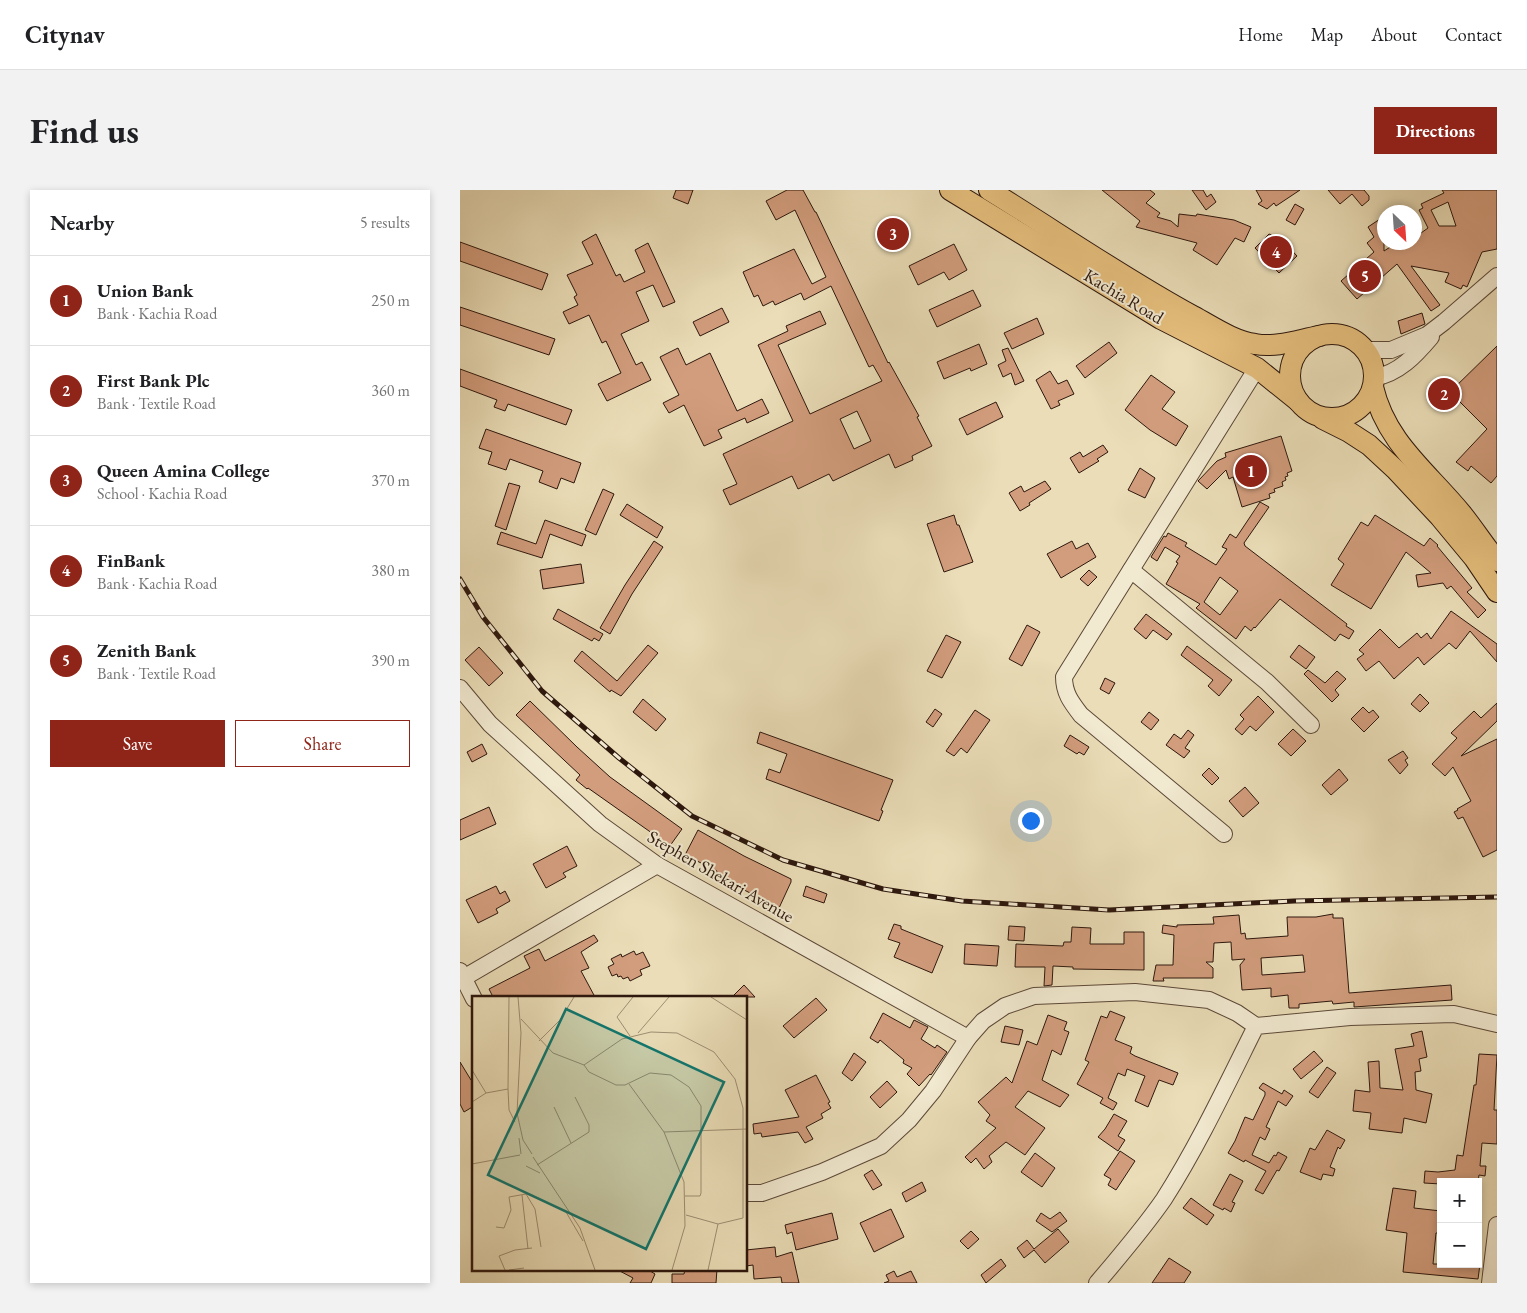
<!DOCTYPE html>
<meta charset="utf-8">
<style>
body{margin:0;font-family:"EB Garamond",serif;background:#f2f2f2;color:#202124}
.controls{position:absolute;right:15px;bottom:15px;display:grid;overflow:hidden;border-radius:0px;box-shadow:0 2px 8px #0003}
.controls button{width:45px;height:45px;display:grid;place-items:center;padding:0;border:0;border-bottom:1px solid #e0e0e0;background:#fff;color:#202124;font:25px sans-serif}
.compass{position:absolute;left:917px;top:15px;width:45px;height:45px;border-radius:50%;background:#fff;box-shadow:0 2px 8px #0003;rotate:155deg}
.you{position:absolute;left:570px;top:630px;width:18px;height:18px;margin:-12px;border:4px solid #fff;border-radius:50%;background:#1a73e8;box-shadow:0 0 0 8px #1a73e833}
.badge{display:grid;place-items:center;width:32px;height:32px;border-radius:50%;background:#8f2418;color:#fff;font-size:16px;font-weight:700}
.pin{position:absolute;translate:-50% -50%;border:2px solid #fff;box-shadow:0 1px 5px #0006}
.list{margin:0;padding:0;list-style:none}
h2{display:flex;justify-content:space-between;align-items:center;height:65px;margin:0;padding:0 20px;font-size:21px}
h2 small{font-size:16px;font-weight:400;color:#757577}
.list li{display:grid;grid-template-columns:32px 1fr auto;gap:15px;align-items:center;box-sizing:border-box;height:90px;padding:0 20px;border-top:1px solid #e0e0e0}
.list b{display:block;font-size:19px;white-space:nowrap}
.list p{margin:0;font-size:16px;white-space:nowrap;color:#757577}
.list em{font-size:16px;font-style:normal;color:#757577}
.actions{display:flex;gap:10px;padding:15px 20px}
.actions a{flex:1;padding:11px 0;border:1px solid #8f2418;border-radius:0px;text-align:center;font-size:18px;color:#8f2418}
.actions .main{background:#8f2418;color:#fff}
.map{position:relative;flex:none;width:1037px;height:1093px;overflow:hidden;border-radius:0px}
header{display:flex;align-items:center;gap:30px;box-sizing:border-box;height:70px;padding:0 25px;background:#fff;border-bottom:1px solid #e0e0e0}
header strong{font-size:24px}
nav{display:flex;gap:28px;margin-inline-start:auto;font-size:18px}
.intro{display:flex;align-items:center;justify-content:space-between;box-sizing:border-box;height:120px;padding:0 30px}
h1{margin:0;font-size:35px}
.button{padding:12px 22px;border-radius:0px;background:#8f2418;color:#fff;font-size:18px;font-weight:700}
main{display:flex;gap:30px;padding:0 30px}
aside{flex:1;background:#fff;border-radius:0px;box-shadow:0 2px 8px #0003}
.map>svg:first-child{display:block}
.building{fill:#d29d7d;stroke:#2d170d;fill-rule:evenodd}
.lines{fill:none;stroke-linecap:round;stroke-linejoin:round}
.minor-casing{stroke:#5c4838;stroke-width:18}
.major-casing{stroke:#2d170d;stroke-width:22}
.minor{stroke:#f1e9d0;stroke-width:16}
.major{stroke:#e5be7c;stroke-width:20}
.rail-casing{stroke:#2d170d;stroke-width:5}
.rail{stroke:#f1e9d0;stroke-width:3;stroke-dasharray:9;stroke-linecap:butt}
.labels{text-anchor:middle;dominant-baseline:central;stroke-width:4;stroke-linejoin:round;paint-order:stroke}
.street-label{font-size:18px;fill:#2d170d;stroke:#f1e9d0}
.inset-road{fill:none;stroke:#9e8e73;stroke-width:1}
.view{fill:#0f766e;fill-opacity:0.15;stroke:#0f766e;stroke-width:2.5}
.inset-edge{fill:none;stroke:#2d170d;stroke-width:2.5}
</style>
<header>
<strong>Citynav</strong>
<nav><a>Home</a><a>Map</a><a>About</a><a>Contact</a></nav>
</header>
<div class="intro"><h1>Find us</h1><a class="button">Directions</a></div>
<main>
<aside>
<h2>Nearby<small>5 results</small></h2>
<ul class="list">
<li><span class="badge">1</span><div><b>Union Bank</b><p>Bank · Kachia Road</p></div><em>250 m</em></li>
<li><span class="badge">2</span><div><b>First Bank Plc</b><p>Bank · Textile Road</p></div><em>360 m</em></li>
<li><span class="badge">3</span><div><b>Queen Amina College</b><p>School · Kachia Road</p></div><em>370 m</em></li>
<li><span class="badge">4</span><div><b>FinBank</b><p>Bank · Kachia Road</p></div><em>380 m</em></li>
<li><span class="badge">5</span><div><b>Zenith Bank</b><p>Bank · Textile Road</p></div><em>390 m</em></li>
</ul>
<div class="actions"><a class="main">Save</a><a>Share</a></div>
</aside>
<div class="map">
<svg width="1037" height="1093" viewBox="0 0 1037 1093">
<rect width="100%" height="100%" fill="#eaddb7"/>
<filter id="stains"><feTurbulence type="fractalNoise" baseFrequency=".004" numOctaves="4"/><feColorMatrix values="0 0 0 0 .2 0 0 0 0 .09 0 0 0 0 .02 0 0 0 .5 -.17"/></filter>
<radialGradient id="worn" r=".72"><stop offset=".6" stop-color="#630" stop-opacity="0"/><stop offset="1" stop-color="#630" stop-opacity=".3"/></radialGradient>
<g class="building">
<path d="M216 0H233L228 14 213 8Z"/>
<path d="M327 0H343L355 22H356L428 173 429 172 459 226 457 227 472 256 452 266 453 270 435 278 429 264 373 291 369 284 338 299 332 286 270 315 263 300 277 294 263 264 333 231 298 155 328 141 326 136 360 121 366 134 318 155 350 224 422 191 413 175 409 177 371 96 344 110 341 103 315 115 313 111 303 116 298 105 294 107 283 82 334 59 352 94 366 87 335 20 316 30 306 11ZM397 221 411 251 394 259 380 229Z"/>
<path d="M642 0H690L695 4 686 13 700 23 697 27 711 31 718 37 719 24 736 26 737 24 774 30 791 37 784 52 775 48 757 75 733 60 737 53 676 37 680 31Z"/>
<path d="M732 0H743L747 7 751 4 756 12 746 20Z"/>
<path d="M796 0H840L816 16 814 13 807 19 798 14 802 11Z"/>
<path d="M868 0H904L909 6V10L902 16 892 4 880 14Z"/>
<path d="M982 0H1037V59L1022 62 1007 97 1003 95 1001 99 985 92 989 83 951 76 980 115 971 121 937 74 897 109 881 91 914 62 907 53 914 47 908 37 920 29 924 37V61L938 52H954V48L968 38 959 20 963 18 961 14 984 3ZM988 12 996 36H979L971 20Z"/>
<path d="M835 14 844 19 835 35 826 30Z"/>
<path d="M136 44 156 86 160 84 164 92 185 82 175 60 188 53 215 112 203 117 193 95 176 102 189 131 161 144 176 175 182 172 191 190 147 211 138 194 161 183 146 151 142 153 129 125 109 134 103 122 118 115 114 107 117 105 107 85 133 74 122 52Z"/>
<path d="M809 44 821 49 837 66 819 83 795 58Z"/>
<path d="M0 52 88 84 82 100 0 71Z"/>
<path d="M494 54 507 80 489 90 484 82 458 95 449 76Z"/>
<path d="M513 100 521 116 477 137 469 120Z"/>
<path d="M0 117 95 149 89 165 0 135Z"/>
<path d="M262 118 269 132 240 146 233 132Z"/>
<path d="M962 123 965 134 941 144 938 131Z"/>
<path d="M577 128 584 144 552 159 544 143Z"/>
<path d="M649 152 657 163 625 188 616 176Z"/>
<path d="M519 154 527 174 511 181 510 178 484 189 477 172Z"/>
<path d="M1037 156V286L1031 293 1011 276 1008 281 996 272 1027 239 990 202Z"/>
<path d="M218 158 226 175 250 163 277 221 302 209 309 223 287 233 285 228 258 240 262 248 244 256 224 215 209 223 203 213 219 205 200 167Z"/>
<path d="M548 158 564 191 555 195 551 183 543 187 538 175 546 171 542 160Z"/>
<path d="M0 179 112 220 106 235 48 214 45 221 34 217 37 210 0 196Z"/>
<path d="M590 181 598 194 607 190 614 204 598 211 600 215 591 219 576 190Z"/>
<path d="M691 185 715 202 702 219 728 236 716 256 690 240 665 220Z"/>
<path d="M536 212 543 227 507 245 499 229Z"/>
<path d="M26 239 121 273 114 293 101 288 97 299 79 292 83 281 50 269 46 280 28 274 32 262 19 258Z"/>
<path d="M821 246 832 281 827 283 828 286 825 287 826 290 822 292 823 296 814 299 815 302 809 304 810 308 782 317 773 287 769 289 766 280 747 299 738 291 757 271 766 267 765 263Z"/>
<path d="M643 255 648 262 637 269 639 271 619 283 610 268 620 262 623 267Z"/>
<path d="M680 278 695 288 685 308 668 300Z"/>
<path d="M585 291 591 299 569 313 570 315 560 321 549 303 561 296 564 302Z"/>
<path d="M49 293 60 296 46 340 35 336Z"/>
<path d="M143 299 154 304 136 345 125 340Z"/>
<path d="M800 312 809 317 784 353 785 356 887 434 886 436 894 441 889 449 880 444 875 451 820 409 795 438 794 437 791 441 785 436 776 449 736 418 740 414 706 394 718 373 716 372 720 366 705 357 697 371 691 367 704 346 706 347 708 343 727 353 725 356 756 375 767 359 762 357 770 344 776 348ZM760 387 778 401 760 425 744 412Z"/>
<path d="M167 314 203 337 197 348 160 325Z"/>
<path d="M494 325 497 335H499L513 372 484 382 467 334Z"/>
<path d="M915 325 964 356 970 348 978 355 977 356 1012 398 1007 402 1026 420 1018 428 991 396 987 399 983 393 958 397 956 385 971 383 946 362 911 419 871 395 884 374 878 369 901 332 908 336Z"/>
<path d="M85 330 126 345 122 356 90 344 82 368 37 354 41 342 76 354Z"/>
<path d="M194 351 203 357 172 404 150 444 140 438 165 395Z"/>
<path d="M612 351 616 359 628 353 636 367 601 388 587 364Z"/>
<path d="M121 374 124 393 83 399 80 380Z"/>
<path d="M629 380 637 387 628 396 620 389Z"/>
<path d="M98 419 143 444 139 451 134 448 132 451 93 429Z"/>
<path d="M991 421 1037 454V472L1010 441 996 459 989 453 964 475 958 467 934 489 919 471 906 481 897 469 904 464 899 460 920 439 939 458 957 443 961 448 967 443 971 449Z"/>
<path d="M686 424 712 444 707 450 693 440 686 449 674 439Z"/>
<path d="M567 435 580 442 562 476 549 469Z"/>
<path d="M486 445 501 452 482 488 467 481Z"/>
<path d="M188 455 198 463 161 506 151 500 150 502 114 471 122 461 157 491Z"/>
<path d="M839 455 855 467 846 479 830 467Z"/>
<path d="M727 456 772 490 759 506 748 496 753 490 721 465Z"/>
<path d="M19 457 43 483 29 496 5 470Z"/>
<path d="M848 480 865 493 877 481 886 489 875 500 879 505 872 512 844 484Z"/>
<path d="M645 488 655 493 649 504 640 499Z"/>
<path d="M960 504 969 513 960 522 951 514Z"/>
<path d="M798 506 814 522 796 541 790 536 782 545 775 539 784 529 780 525Z"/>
<path d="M183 509 206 529 196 541 173 522Z"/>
<path d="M70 511 117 557 150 587 222 639 207 660 194 650 196 647 189 641 128 598 127 599 116 590 120 585 56 525Z"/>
<path d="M1037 513V531L1001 566 1037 549V660L1023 667 1003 627 998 629 994 622 998 620 997 619 1011 611 993 577 985 586 972 574 997 548 991 543 1014 521 1021 528Z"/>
<path d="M903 517 909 523 913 520 919 527 904 542 891 529Z"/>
<path d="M475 519 482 524 473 537 466 532Z"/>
<path d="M515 520 530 530 507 563 501 558 494 566 486 561Z"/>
<path d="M689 522 699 530 691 540 681 532Z"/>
<path d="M833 539 846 551 831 566 818 554Z"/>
<path d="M728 540 734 545 725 558 730 561 724 568 706 555 714 544 721 549Z"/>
<path d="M300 542 433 590 421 620 423 621 419 631 306 589 309 579 320 583 327 564 297 553Z"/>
<path d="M610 545 629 557 624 565 619 562 617 564 604 556Z"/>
<path d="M22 554 27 564 12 572 7 562Z"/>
<path d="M943 561 948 568 945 570 948 575 940 584 928 570Z"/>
<path d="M749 578 759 588 752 595 742 585Z"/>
<path d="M879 579 888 590 871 605 862 595Z"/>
<path d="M785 597 799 613 783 627 769 611Z"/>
<path d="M29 617 36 634 0 650V630Z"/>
<path d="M238 640 284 666 331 689V692L319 718 265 690 264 692 254 686 257 681 225 665Z"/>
<path d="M107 656 117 676 103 683 106 687 86 698 73 674Z"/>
<path d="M36 696 40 704 45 701 50 711 36 719 38 723 18 733 6 710Z"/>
<path d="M346 696 367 704 364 713 343 706Z"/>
<path d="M873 724V728H883L889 803 991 795 992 810 894 817V812L873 814 872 811 839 814V818H829L828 805 811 807V798L782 800 780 775 785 769 772 770 771 752 754 753 753 772H746L753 778V788H703L704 791H693L696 775H713L714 745 702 743 703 735 717 737V735L754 734 753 727 779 725 781 744 785 743 786 749 828 746 827 727H856ZM843 765 845 782 802 785 801 768Z"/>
<path d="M434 734 441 736V739L483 756 472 783 434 767 440 753 428 749Z"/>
<path d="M549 736 565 737 564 751 548 750Z"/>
<path d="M612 737 631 738 630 754H664V742H684V780L613 779V777L593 776 592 795 584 796 585 777H555L556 754 603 756 604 752H611Z"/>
<path d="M134 745 138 751 121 762 129 778 121 781 135 807H33L29 799 70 778 64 766 79 759 85 771Z"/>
<path d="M505 754 539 756 537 776 504 774Z"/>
<path d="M174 761 176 765 183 762 190 776 180 780 182 785 170 791 168 787 163 789 161 786 158 787 157 784 152 786 148 777 154 774 151 769 161 764 162 767Z"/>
<path d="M284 795 295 807H272Z"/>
<path d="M356 808 367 820 334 848 323 836Z"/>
<path d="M650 821 665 827 655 850 672 857 670 863 675 866 718 883 713 895 699 890 688 917 675 911 685 886 667 879 665 886 658 883 648 908 657 913 653 920 640 913 643 908 617 894 629 872 625 870 641 826 647 828Z"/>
<path d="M423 823 450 838 454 830 468 837 461 849 475 858 477 855 487 862 471 885 470 884 459 896 447 884 452 878 443 873 444 870 420 850 418 853 410 848Z"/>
<path d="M588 825 607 832 604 840 609 842 601 865 592 860 582 890 609 905 600 917 568 901 555 917 585 938 565 965 546 952 529 966 532 972 524 979 516 968 511 973 505 967 536 938 526 931 530 925 518 912 546 887 552 893 567 851 577 855Z"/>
<path d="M545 836 563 840 559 855 541 852Z"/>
<path d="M962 841 967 867 959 869 961 881 955 882 956 900 972 904 966 933 944 928 942 943 909 939 911 923 893 921 895 900 910 902 908 872 919 871 920 898 943 900 935 859 954 856 951 844Z"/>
<path d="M854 861 863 871 841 889 833 879Z"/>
<path d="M394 863 406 872 392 891 382 883Z"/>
<path d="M1019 864 1037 865 1034 920H1037V954L1022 953 1020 976H1026L1025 986 1019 985 1018 992H981V994L964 993 965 981 978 982 995 980 997 965 1003 966 1014 895H1016Z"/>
<path d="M0 872 11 890 14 889V916L4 922 0 914Z"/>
<path d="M867 877 876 883 858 908 849 902Z"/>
<path d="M356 885 370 912 368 913 371 918 361 924 363 928 346 937 353 949 345 953 338 942 302 947 301 943 294 944 293 934 339 927 325 900Z"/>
<path d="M427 891 437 902 420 918 410 907Z"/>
<path d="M803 893 822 904 824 900 833 906 826 916 818 911 806 937 810 939 805 950 800 947 792 965 809 973 814 965 816 966 818 962 827 967 819 981 817 980 803 1004 795 1000 806 981 785 970 784 972 768 963 775 951 785 927 793 930 805 905V902L799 898Z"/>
<path d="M654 924 667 931 658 946 665 950 658 961 638 947 645 939Z"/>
<path d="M867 940 885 950 880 959 878 957 870 977 875 979 873 986 863 984 861 990 840 982 850 958 855 960Z"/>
<path d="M660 961 675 971 656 1000 648 995 651 989 644 985Z"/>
<path d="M575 963 595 978 582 997 561 982Z"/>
<path d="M412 980 422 995 413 1000 404 985Z"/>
<path d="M770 984 783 991 772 1012 775 1013 771 1022 764 1018 763 1020 753 1015Z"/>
<path d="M462 992 466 1001 446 1012 442 1003Z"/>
<path d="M933 998 956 1001 954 1018 981 1021V1043H976L973 1074H1020L1018 1089 943 1082 947 1043 926 1040Z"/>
<path d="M731 1008 754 1025 747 1035 723 1018Z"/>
<path d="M431 1019 444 1047 414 1062 400 1033Z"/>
<path d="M600 1022 607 1031 592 1042 576 1031 581 1023 590 1029Z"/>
<path d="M372 1023 378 1049 336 1060 332 1042 327 1044 325 1035Z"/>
<path d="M598 1039 609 1052 585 1073 574 1060 564 1068 557 1058 567 1050 574 1059Z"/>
<path d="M511 1041 519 1049 508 1059 500 1051Z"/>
<path d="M315 1057 316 1067 332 1062 339 1093H322L321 1087 294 1089 293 1075 286 1076V1060Z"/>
<path d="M709 1068 731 1082 724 1093H692Z"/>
<path d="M541 1069 546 1076 526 1093 521 1085Z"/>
<path d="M156 1079H187L195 1084 191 1093H170L173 1088Z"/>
<path d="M225 1079H257L256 1093H212V1084H224Z"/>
<path d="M434 1081 437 1087 451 1081 457 1093H424L429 1091 426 1085Z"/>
</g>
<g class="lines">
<defs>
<g id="minor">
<path d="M898 152 908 160H931L967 145 984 132 1037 86"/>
<path d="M914 188C939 183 955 166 971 147"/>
<path d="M671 380 807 492 851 535"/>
<path d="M0 498 30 534 140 634 197 675 508 848"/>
<path d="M764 644 621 525C611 512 604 503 604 487L797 178"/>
<path d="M0 781 14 809"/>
<path d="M0 790 197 675"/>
<path d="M286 1003H302L362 982 421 956 449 930 473 901 508 848 523 831 545 816 574 806 675 802 749 810 777 823 796 836"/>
<path d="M637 1093C660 1066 684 1038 704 1009 739 954 767 894 796 836L890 827 994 824 1037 834"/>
<path d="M1030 1093 1037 1035"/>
</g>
<g id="major">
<path d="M490 0 701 129 797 178 838 211"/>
<path d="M529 0C597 42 663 88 733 126 752 136 773 151 795 154 816 158 838 150 859 146"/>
<circle cx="872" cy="186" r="42"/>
<path d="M913 197C926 253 968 282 1002 324 1014 339 1025 356 1037 371"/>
<path d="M863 229 889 242 909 255 936 280 980 327 1014 368 1037 402"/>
</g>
</defs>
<use href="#minor" class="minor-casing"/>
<use href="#major" class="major-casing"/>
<use href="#minor" class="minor"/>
<use href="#major" class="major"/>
<defs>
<path id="rail" d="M0 389 23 427 82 501 159 568 232 626 323 670 423 699 502 711 649 720 834 711 1037 707"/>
</defs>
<use href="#rail" class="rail-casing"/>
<use href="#rail" class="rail"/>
</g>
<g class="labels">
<g class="street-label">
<text transform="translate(664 106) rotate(31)">Kachia Road</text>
<text transform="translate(261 686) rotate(30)">Stephen Shekari Avenue</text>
</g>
</g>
<g transform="translate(12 806)">
<rect width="275" height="275" fill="#eaddb7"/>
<path class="inset-road" d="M37 1 36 93 37 114 43 126M46 1 49 37 45 117 51 144 60 158M239 1 275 24M49 23 81 57 112 69 150 43 179 36 205 37 242 56 263 83 271 112V222M166 37 197 1M158 40 145 21 161 1M67 45 88 24 102 1M112 69 117 76 144 89H153L178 77 199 79 217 91 229 110V197L228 200H213M0 74 14 97M157 88 192 136 212 186 213 230 200 274M0 106 14 97 36 93M82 111 99 147M192 136 275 133M47 142 49 158M61 161 108 232 123 274M0 168 48 159M65 169 117 136V129L103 101M54 170 68 177M50 199 56 253M94 216 111 245M214 219 246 228 271 222M24 231 32 232 39 214 37 201 54 198 63 213 69 251M33 274 27 260 43 254 60 252M37 274 52 272M236 274 246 228"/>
<path class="view" d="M94 13 252 86 174 253 16 179Z"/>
<rect width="275" height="275" class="inset-edge"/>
</g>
<rect width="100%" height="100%" filter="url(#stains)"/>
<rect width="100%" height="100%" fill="url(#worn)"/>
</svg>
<div class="controls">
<button>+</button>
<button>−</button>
</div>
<svg class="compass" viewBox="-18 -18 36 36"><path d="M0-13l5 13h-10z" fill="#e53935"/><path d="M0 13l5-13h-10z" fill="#757577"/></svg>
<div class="you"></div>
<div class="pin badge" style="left:791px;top:281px">1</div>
<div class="pin badge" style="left:984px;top:204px">2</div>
<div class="pin badge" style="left:433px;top:44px">3</div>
<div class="pin badge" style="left:816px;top:62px">4</div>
<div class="pin badge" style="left:905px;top:86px">5</div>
</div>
</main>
